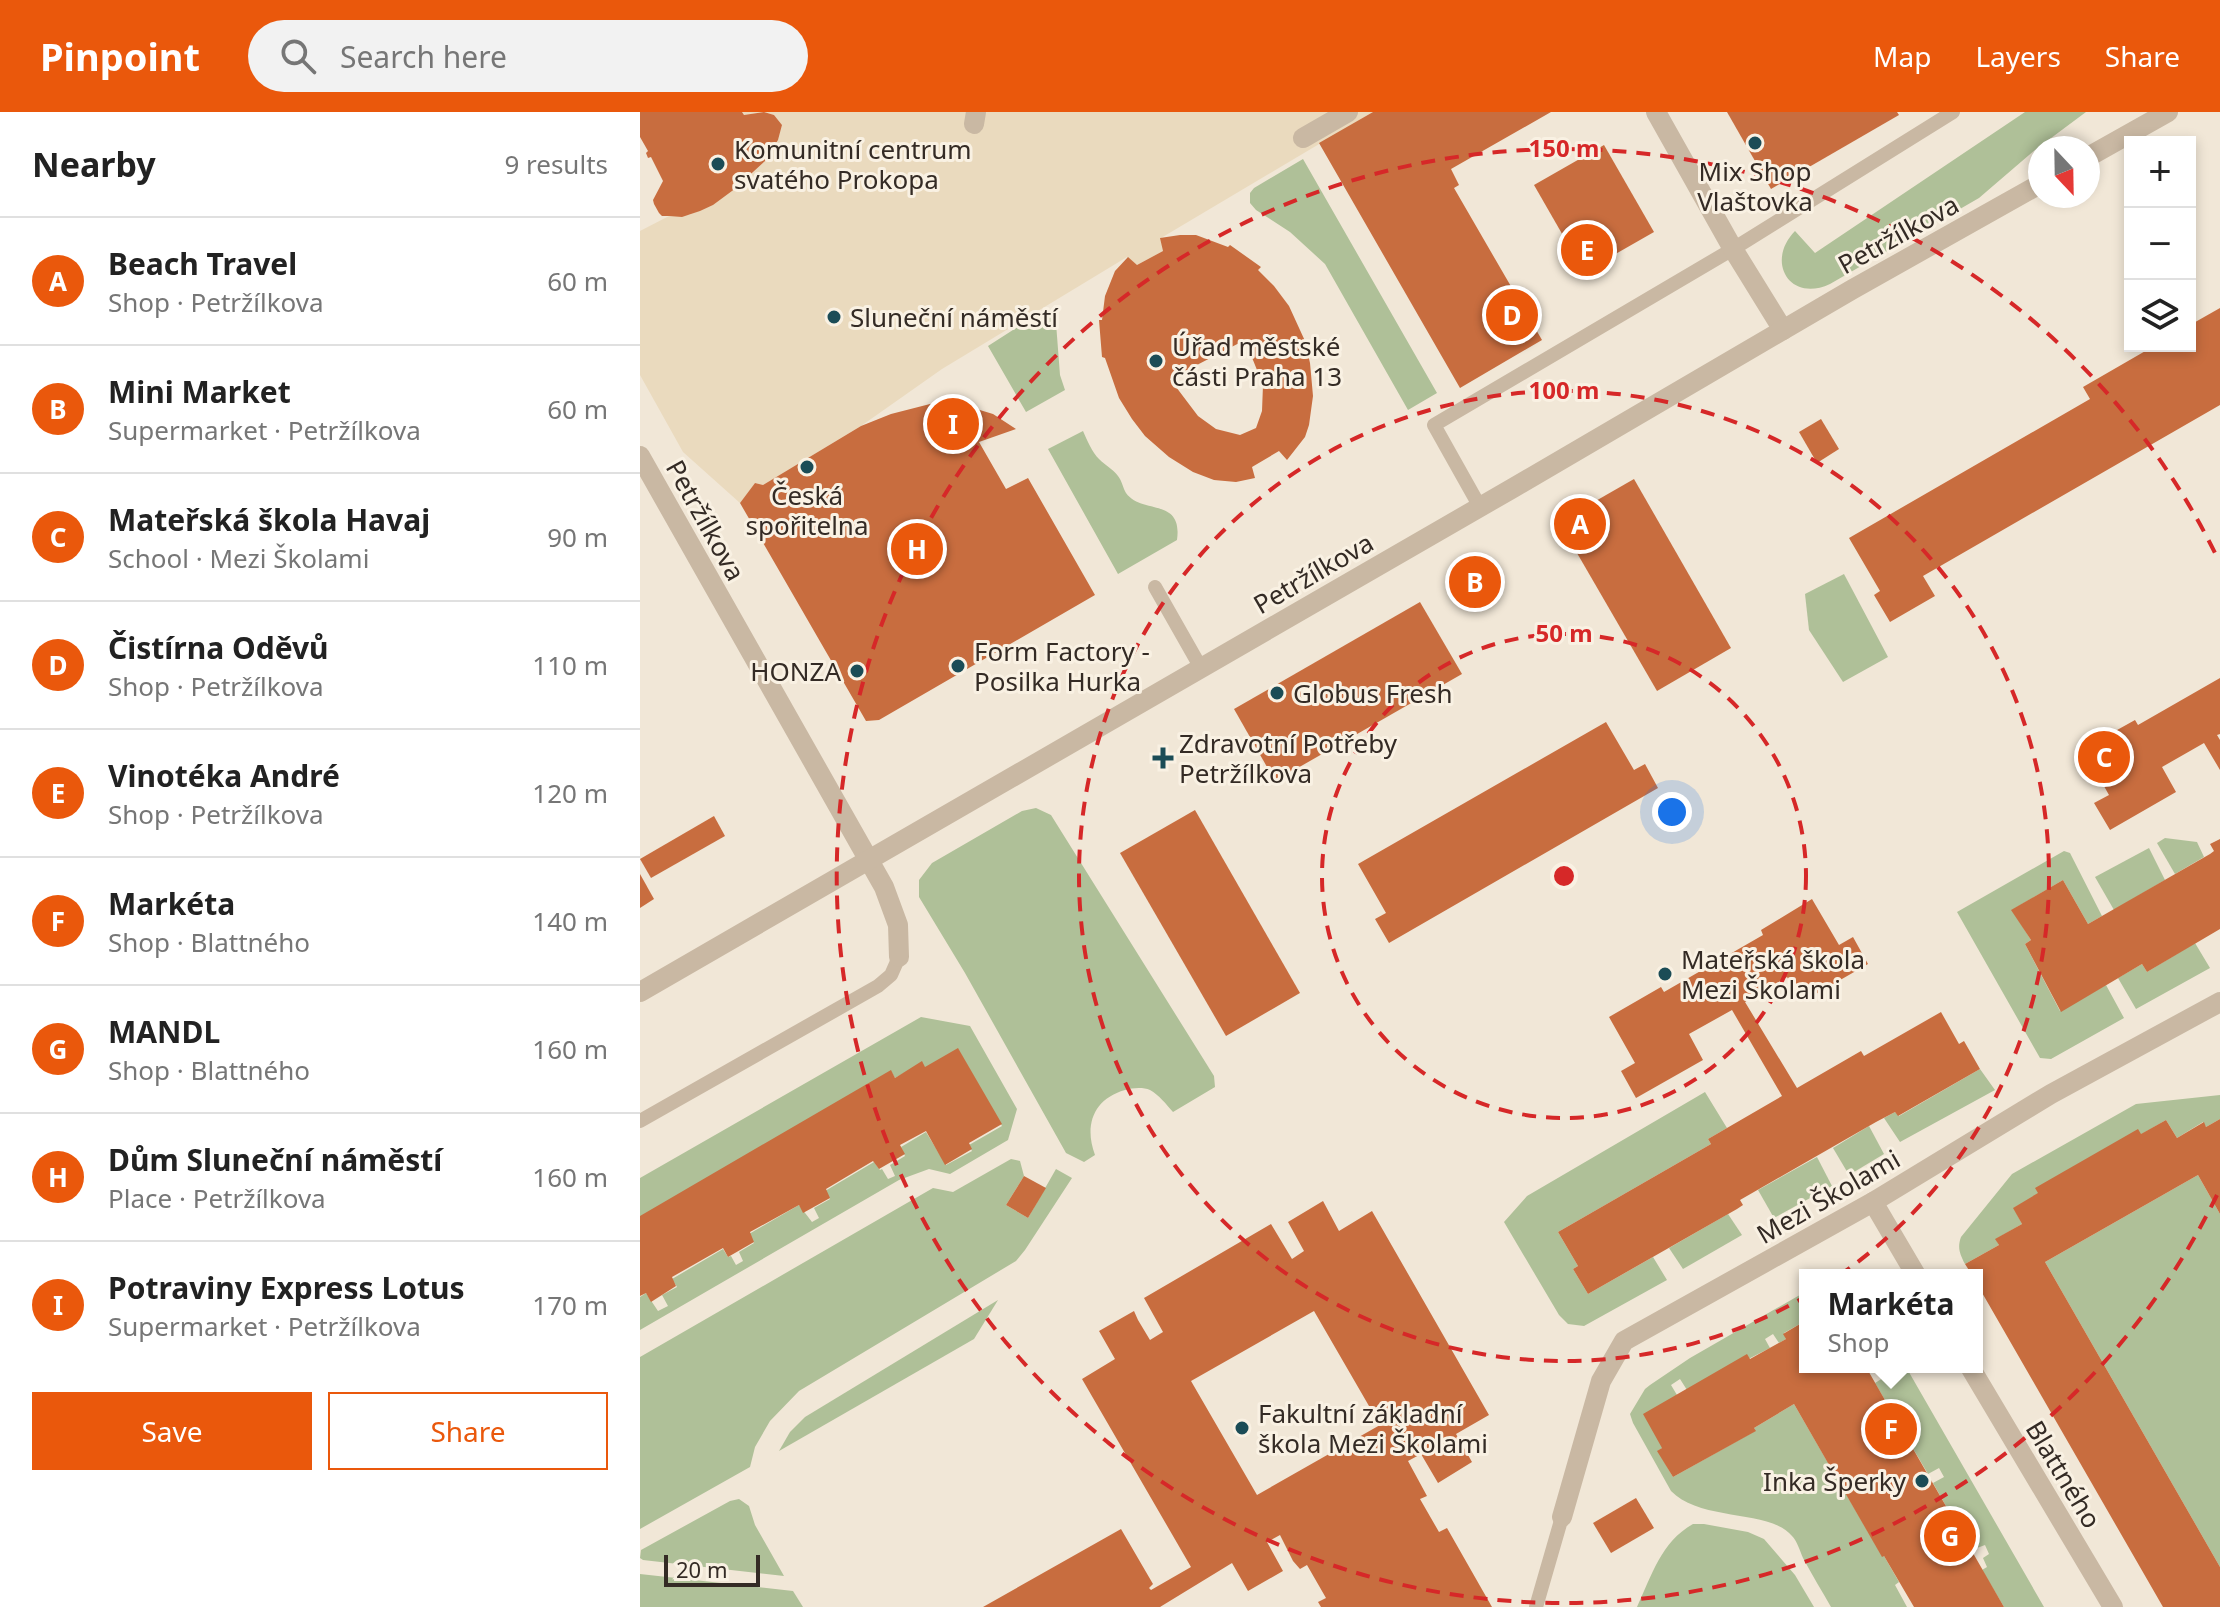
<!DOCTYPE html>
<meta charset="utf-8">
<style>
body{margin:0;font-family:"Noto Sans",sans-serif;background:#f2f2f2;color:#222}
.controls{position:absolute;right:24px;top:24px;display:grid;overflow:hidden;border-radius:0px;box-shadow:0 4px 12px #0003}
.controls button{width:72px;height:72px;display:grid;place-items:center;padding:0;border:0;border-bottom:2px solid #e0e0e0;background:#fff;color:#222;font:40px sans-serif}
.compass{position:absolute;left:1388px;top:24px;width:72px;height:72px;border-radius:50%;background:#fff;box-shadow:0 4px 12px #0003;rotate:158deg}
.scale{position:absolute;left:24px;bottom:20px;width:96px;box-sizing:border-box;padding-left:8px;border:4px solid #342b25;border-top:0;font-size:22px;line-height:28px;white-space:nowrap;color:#342b25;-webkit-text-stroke:6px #f9f1e3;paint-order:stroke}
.you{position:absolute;left:1032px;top:700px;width:28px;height:28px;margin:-20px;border:6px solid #fff;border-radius:50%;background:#1a73e8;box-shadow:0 0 0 12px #1a73e833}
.badge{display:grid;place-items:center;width:52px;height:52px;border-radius:50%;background:#ea580c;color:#fff;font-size:26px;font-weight:700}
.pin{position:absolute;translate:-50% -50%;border:4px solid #fff;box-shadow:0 2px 8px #0006}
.popup{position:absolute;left:1159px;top:1157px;width:184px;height:104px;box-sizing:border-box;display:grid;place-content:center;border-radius:0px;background:#fff;filter:drop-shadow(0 2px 6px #0005);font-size:26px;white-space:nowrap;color:#767676}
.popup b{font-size:30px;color:#222}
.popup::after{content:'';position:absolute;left:50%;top:100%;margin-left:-16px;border:16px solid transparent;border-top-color:#fff}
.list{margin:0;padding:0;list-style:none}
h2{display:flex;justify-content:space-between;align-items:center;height:104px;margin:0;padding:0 32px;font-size:34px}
h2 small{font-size:26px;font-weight:400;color:#767676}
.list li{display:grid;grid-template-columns:52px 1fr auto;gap:24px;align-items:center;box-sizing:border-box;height:128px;padding:0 32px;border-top:2px solid #e0e0e0}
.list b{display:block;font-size:30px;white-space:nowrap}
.list p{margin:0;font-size:26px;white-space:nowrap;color:#767676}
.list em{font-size:26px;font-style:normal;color:#767676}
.actions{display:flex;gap:16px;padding:24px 32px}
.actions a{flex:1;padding:18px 0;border:2px solid #ea580c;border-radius:0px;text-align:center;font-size:28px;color:#ea580c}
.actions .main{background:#ea580c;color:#fff}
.icon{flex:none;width:44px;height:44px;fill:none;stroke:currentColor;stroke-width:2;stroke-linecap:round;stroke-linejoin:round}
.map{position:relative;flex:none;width:1580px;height:1495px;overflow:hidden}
header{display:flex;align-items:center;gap:48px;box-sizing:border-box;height:112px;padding:0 40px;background:#ea580c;color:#fff}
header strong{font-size:38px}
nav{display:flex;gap:44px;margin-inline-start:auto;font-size:28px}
.search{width:560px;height:72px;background:#f2f2f2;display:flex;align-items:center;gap:20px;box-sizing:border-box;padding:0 28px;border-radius:44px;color:#767676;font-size:30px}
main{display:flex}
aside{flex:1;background:#fff}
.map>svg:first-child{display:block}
.green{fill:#afc098}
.plaza{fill:#eadabe}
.building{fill:#c86d3f;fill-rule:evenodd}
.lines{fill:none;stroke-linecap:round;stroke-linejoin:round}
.service{stroke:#c9b8a3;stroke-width:14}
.pedestrian{stroke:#c9b8a3;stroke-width:20}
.minor{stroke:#c9b8a3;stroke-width:20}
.ring{fill:none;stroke:#d62828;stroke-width:4;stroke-dasharray:14 10}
.poi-dot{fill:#1b4c56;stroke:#f9f1e3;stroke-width:3}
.labels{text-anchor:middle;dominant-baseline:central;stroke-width:6;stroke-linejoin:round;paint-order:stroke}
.poi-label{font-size:26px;fill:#342b25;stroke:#f9f1e3;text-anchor:start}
.street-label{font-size:26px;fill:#342b25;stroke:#f9f1e3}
.centre{fill:#d62828;stroke:#f9f1e3;stroke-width:4}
.ring-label{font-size:24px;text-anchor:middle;font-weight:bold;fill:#d62828;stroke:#f9f1e3;stroke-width:6;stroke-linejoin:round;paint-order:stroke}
</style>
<header>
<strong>Pinpoint</strong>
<div class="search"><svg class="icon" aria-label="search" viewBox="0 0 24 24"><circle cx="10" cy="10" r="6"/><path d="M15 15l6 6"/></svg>Search here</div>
<nav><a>Map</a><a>Layers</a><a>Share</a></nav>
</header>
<main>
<aside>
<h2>Nearby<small>9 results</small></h2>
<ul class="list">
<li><span class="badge">A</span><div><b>Beach Travel</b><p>Shop · Petržílkova</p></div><em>60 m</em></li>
<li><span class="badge">B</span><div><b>Mini Market</b><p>Supermarket · Petržílkova</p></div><em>60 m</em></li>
<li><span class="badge">C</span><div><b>Mateřská škola Havaj</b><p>School · Mezi Školami</p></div><em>90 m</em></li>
<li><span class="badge">D</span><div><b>Čistírna Oděvů</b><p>Shop · Petržílkova</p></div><em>110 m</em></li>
<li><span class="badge">E</span><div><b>Vinotéka André</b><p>Shop · Petržílkova</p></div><em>120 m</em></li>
<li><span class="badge">F</span><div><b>Markéta</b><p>Shop · Blattného</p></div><em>140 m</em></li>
<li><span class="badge">G</span><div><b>MANDL</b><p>Shop · Blattného</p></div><em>160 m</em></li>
<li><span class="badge">H</span><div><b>Dům Sluneční náměstí</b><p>Place · Petržílkova</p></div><em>160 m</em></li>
<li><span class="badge">I</span><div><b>Potraviny Express Lotus</b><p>Supermarket · Petržílkova</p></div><em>170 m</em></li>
</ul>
<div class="actions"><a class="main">Save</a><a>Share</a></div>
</aside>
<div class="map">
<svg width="1580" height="1495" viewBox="0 0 1580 1495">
<rect width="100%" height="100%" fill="#f1e7d7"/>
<g class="green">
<path d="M1385 0H1446L1395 38 1339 86 1190 172C1150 191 1125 150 1155 119L1175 141Z"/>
<path d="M663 47 797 281 768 298 685 152 650 120 616 98 610 91V81L614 76Z"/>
<path d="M401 200 409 203 416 211 420 263 425 278 386 300 348 234Z"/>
<path d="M443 319C447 328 452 340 459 347 465 353 473 357 478 364 482 369 483 376 486 381 502 403 543 385 537 428L478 462 408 337Z"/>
<path d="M1204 462 1248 545 1203 570 1169 518 1165 482Z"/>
<path d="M396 696 411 703 574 964 575 975 533 1000C526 992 519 983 510 978 503 975 492 976 485 978 453 987 444 1014 455 1043L444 1050 426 1041 325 861 279 785V768L292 751 382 699Z"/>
<path d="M1525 726 1557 730 1564 745 1535 762 1517 731Z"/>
<path d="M1509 736 1525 768 1474 798 1455 765Z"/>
<path d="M1424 739 1430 741 1462 804 1448 812 1423 768 1372 798 1391 828 1385 832 1420 899 1466 873 1484 906 1411 947 1400 946 1317 800Z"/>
<path d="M1555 831 1570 856 1496 897 1478 866 1502 852 1507 860Z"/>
<path d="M281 905 330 914 377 997 368 1028 310 1062 289 1057 259 1068 0 1218V1185L6 1181 18 1199 28 1194 22 1183 37 1175 32 1167 83 1137 88 1145 91 1144 96 1153 103 1149 99 1140 114 1131 109 1122 159 1093 172 1110 179 1106 174 1096 190 1087 185 1079 234 1050 240 1058 242 1057 248 1067 255 1064 250 1053 265 1044 261 1035 286 1020 306 1053 332 1039 329 1033 362 1014 318 937 285 956 282 951 255 966 252 961 0 1105V1066Z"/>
<path d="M1340 957 1355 978 1260 1030 1244 1006 1255 1000 1259 1004Z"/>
<path d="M1065 980 1087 1016 1068 1027 1071 1032 918 1120 938 1154 933 1157 948 1182 1013 1145 1027 1168 944 1214 928 1212 919 1203 864 1110 887 1084Z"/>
<path d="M1580 983V1007L1566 1015 1563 1010 1537 1026 1526 1008 1374 1096 1382 1112 1356 1127 1359 1133 1325 1152C1320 1142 1317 1136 1321 1125L1372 1062 1496 992Z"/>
<path d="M1229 1014 1244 1042 1209 1063 1193 1036Z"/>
<path d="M1177 1045 1192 1074 1134 1106 1118 1078Z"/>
<path d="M371 1047 380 1049 384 1064 366 1093 388 1106 416 1057 432 1066 385 1138 376 1149 159 1279 130 1309 115 1335 110 1355 0 1417V1245L293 1076 313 1080Z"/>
<path d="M1558 1063 1580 1102V1455L1405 1150Z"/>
<path d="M1088 1102 1102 1123 1043 1157 1029 1136Z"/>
<path d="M1165 1180V1209L1144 1221 1146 1227 1139 1231 1133 1222 1125 1227 1130 1236 1047 1278 1040 1267 1031 1273 1037 1283 1022 1336 1018 1339 1033 1365 1115 1319 1114 1316 1154 1292 1242 1444H1244L1259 1470 1255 1473 1267 1495H1191C1182 1479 1172 1463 1163 1446 1160 1439 1157 1429 1152 1424 1130 1397 1061 1410 1031 1379L993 1311 990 1302 1005 1277 1010 1273 1050 1246Z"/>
<path d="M358 1188 334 1227 139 1339 150 1320 165 1305Z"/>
<path d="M1226 1255H1266L1404 1495H1364L1342 1458 1347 1455 1343 1446 1349 1442 1345 1433 1337 1436 1332 1428 1327 1431 1293 1371 1304 1365 1299 1356 1288 1362 1264 1321 1274 1315 1269 1306 1259 1312 1235 1271 1243 1266 1238 1257 1230 1261Z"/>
<path d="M99 1387 109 1394 115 1413 144 1464 3 1448 0 1446 1 1438 90 1389Z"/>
<path d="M1053 1412H1064L1108 1420 1124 1427 1155 1463 1174 1495H997C1012 1463 1021 1430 1053 1412Z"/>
<path d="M0 1462 153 1479 163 1495H0Z"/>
</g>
<path class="plaza" d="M102 0H733L521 126 523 139 497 153 487 145 302 257 221 314 123 373 115 371 100 391 43 340 0 263V119L29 104 49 103 73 93 93 70 97 66 102 71 125 49 138 28 142 13 134 3 124 0 104 3Z"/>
<g class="building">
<path d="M0 0H102L104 3 124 0 134 3 142 13 138 28 125 49 101 71 97 66 93 70 96 76 73 93 60 99 42 105 29 104H22L19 101 14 92 13 88 23 69 11 45 8 46 6 41 8 39 0 25Z"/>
<path d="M733 0H911L811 57 819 73 814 76 902 228 820 276 679 31Z"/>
<path d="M1087 0H1257L1259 3 1131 77Z"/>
<path d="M964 33 1014 120 944 160 894 73Z"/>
<path d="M540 123H556L588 135 590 133 621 155 618 158 634 174 649 194 665 229 670 251 673 284 669 313 665 325 647 348 639 339 612 355 615 366 596 370 574 368 553 360 529 345 505 324 492 307 479 286 465 246 462 245 459 208H462L465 184 475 159 488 145 497 153 523 139 520 126ZM605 228 623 273 622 299 616 316 600 323 576 317 558 304 530 267Z"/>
<path d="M1580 196V293L1283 464 1295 484 1250 510 1234 483 1240 479 1209 426 1450 287 1443 275 1514 234H1550V213Z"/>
<path d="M310 289 353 302 376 317 339 330 366 377 388 366 455 483 239 608 226 609 100 391 115 371 123 373 221 314 251 302 290 292Z"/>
<path d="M1181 307 1199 337 1177 351 1159 320Z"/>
<path d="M994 367 1091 536 1017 579 919 410Z"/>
<path d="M780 490 822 562 635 669 594 597Z"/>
<path d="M1580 566V622L1577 623 1580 628V658L1564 631 1522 655 1536 680 1470 718 1454 691 1469 683 1443 637 1495 608 1498 613Z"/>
<path d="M966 610 994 658 1005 652 1018 676 749 831 735 807 746 801 718 752Z"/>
<path d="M555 698 660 881 586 924 480 741Z"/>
<path d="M74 704 85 724 11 766 0 747Z"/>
<path d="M1580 727V817L1507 860 1502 852 1421 900 1385 832 1391 828 1371 798 1423 768 1448 812 1570 742 1574 739 1570 732Z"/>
<path d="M0 762 14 787 0 796Z"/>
<path d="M1172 787 1199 833 1213 825 1228 852 1162 890 1147 865 1105 890 1157 976 1221 939 1224 944 1301 900 1319 932 1324 929 1340 957 1258 1004 1255 1000 1236 1010 1100 1088 1103 1093 1097 1097 948 1182 933 1157 938 1154 918 1120 1071 1032 1068 1027 1142 984 1092 898 1049 922 1063 948 996 986 981 959 995 951 969 905 1021 875 1024 880 1123 823 1121 818Z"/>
<path d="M318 936 362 1012 329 1031 332 1037 305 1053 286 1019 260 1033 265 1042 239 1057 233 1049 186 1077 190 1086 163 1101 159 1093 110 1120 114 1130 88 1145 83 1136 32 1165 36 1174 11 1190 6 1181 0 1184V1104L251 958 255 966 282 949 285 955Z"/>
<path d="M1580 1007V1102L1558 1063 1405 1150 1580 1455V1495H1523L1337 1172V1163H1332L1325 1152 1359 1133 1355 1127 1382 1112 1373 1096 1398 1081 1395 1076 1498 1017 1501 1022 1526 1008 1537 1026 1564 1010 1566 1015Z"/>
<path d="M384 1064 406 1076 388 1106 366 1093Z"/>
<path d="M683 1089 699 1119 732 1099 849 1303 816 1322 832 1350 798 1371 781 1342 768 1349 787 1384 780 1387 799 1420 807 1416 852 1495H681L678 1490 686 1486 667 1453 660 1457 653 1449 640 1423 627 1430 643 1459 608 1479 592 1451 520 1495H343L481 1417 513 1472 509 1476 511 1478 551 1455 442 1267 475 1247 459 1219 494 1199 498 1208 510 1228 523 1220 504 1186 631 1112 652 1147 664 1139 648 1110ZM674 1199 740 1313 617 1383 551 1269Z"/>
<path d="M1165 1209V1255H1206L1209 1260 1218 1255H1226L1364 1495H1274L1244 1444 1242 1445 1154 1292 1114 1316 1116 1319 1033 1365 1017 1339 1022 1336 1003 1302 1107 1242 1110 1247 1146 1227 1143 1222Z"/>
<path d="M996 1386 1014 1416 971 1441 953 1411Z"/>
</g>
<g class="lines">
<g class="service">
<path d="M840 395 794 313 1093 137 1313 0"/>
<path d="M515 475 561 556"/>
<path d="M0 1009 238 874 251 863 259 845"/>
<path d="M896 1495 922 1405"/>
</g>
<g class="pedestrian">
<path d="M334 12 336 0"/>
<path d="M663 26 708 0"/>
</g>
<g class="minor">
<path d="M1016 0 1093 137 1143 218"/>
<path d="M1448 45 1528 0"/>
<path d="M0 344 244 775 258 813 259 845"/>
<path d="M0 880 873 376 1213 177 1400 72"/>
<path d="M1233 1090 1276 1163"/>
<path d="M1330 1255 1473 1495"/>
<path d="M922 1405 961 1269 984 1229 1233 1090 1411 982 1580 890"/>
</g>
</g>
<g class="ring">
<circle cx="924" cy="764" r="242"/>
<circle cx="924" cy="764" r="485"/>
<path d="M1577 1083A727 727 0 1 1 1577 445"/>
</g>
<g class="poi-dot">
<circle cx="1115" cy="31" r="8"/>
<circle cx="78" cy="52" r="8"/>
<circle cx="194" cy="205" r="8"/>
<circle cx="516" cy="249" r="8"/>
<circle cx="167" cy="355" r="8"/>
<circle cx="318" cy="554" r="8"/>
<circle cx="217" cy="559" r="8"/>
<circle cx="637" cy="581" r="8"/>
<path d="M519 634h8v8h8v8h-8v8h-8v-8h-8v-8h8z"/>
<circle cx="1025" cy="862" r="8"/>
<circle cx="602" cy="1316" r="8"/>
<circle cx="1282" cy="1369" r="8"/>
</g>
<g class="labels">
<g class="poi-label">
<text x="94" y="37">Komunitní centrum<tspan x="94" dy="30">svatého Prokopa</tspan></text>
<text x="1115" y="59" text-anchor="middle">Mix Shop<tspan x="1115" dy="30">Vlaštovka</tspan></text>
<text x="210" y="205">Sluneční náměstí</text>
<text x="532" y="234">Úřad městské<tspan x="532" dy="30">části Praha 13</tspan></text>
<text x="167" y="383" text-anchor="middle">Česká<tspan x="167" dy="30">spořitelna</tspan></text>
<text x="334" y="539">Form Factory -<tspan x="334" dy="30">Posilka Hurka</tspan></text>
<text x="201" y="559" text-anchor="end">HONZA</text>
<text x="653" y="581">Globus Fresh</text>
<text x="539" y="631">Zdravotní Potřeby<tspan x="539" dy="30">Petržílkova</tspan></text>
<text x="1041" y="847">Mateřská škola<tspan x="1041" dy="30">Mezi Školami</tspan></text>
<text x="618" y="1301">Fakultní základní<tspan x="618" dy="30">škola Mezi Školami</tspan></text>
<text x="1266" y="1369" text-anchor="end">Inka Šperky</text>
</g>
<g class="street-label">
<text transform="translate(1258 122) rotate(-29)">Petržílkova</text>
<text transform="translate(66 408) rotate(61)">Petržílkova</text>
<text transform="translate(673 461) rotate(-30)">Petržílkova</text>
<text transform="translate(1188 1084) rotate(-30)">Mezi Školami</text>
<text transform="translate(1424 1362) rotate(59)">Blattného</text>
</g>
</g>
<circle cx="924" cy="764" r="12" class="centre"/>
<g class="ring-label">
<text x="924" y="45">150 m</text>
<text x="924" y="287">100 m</text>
<text x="924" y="530">50 m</text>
</g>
</svg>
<div class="controls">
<button>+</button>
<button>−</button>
<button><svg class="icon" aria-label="layers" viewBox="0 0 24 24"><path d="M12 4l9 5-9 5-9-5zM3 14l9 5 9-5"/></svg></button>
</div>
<svg class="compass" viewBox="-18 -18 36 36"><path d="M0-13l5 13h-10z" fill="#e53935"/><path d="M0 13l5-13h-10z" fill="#767676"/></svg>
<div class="scale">20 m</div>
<div class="you"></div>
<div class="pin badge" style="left:940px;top:412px">A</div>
<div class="pin badge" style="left:835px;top:470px">B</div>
<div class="pin badge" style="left:1464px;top:645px">C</div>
<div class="pin badge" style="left:872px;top:203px">D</div>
<div class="pin badge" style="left:947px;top:138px">E</div>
<div class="pin badge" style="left:1251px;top:1317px">F</div>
<div class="popup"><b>Markéta</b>Shop</div>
<div class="pin badge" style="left:1310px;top:1424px">G</div>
<div class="pin badge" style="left:277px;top:437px">H</div>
<div class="pin badge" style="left:313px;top:312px">I</div>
</div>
</main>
